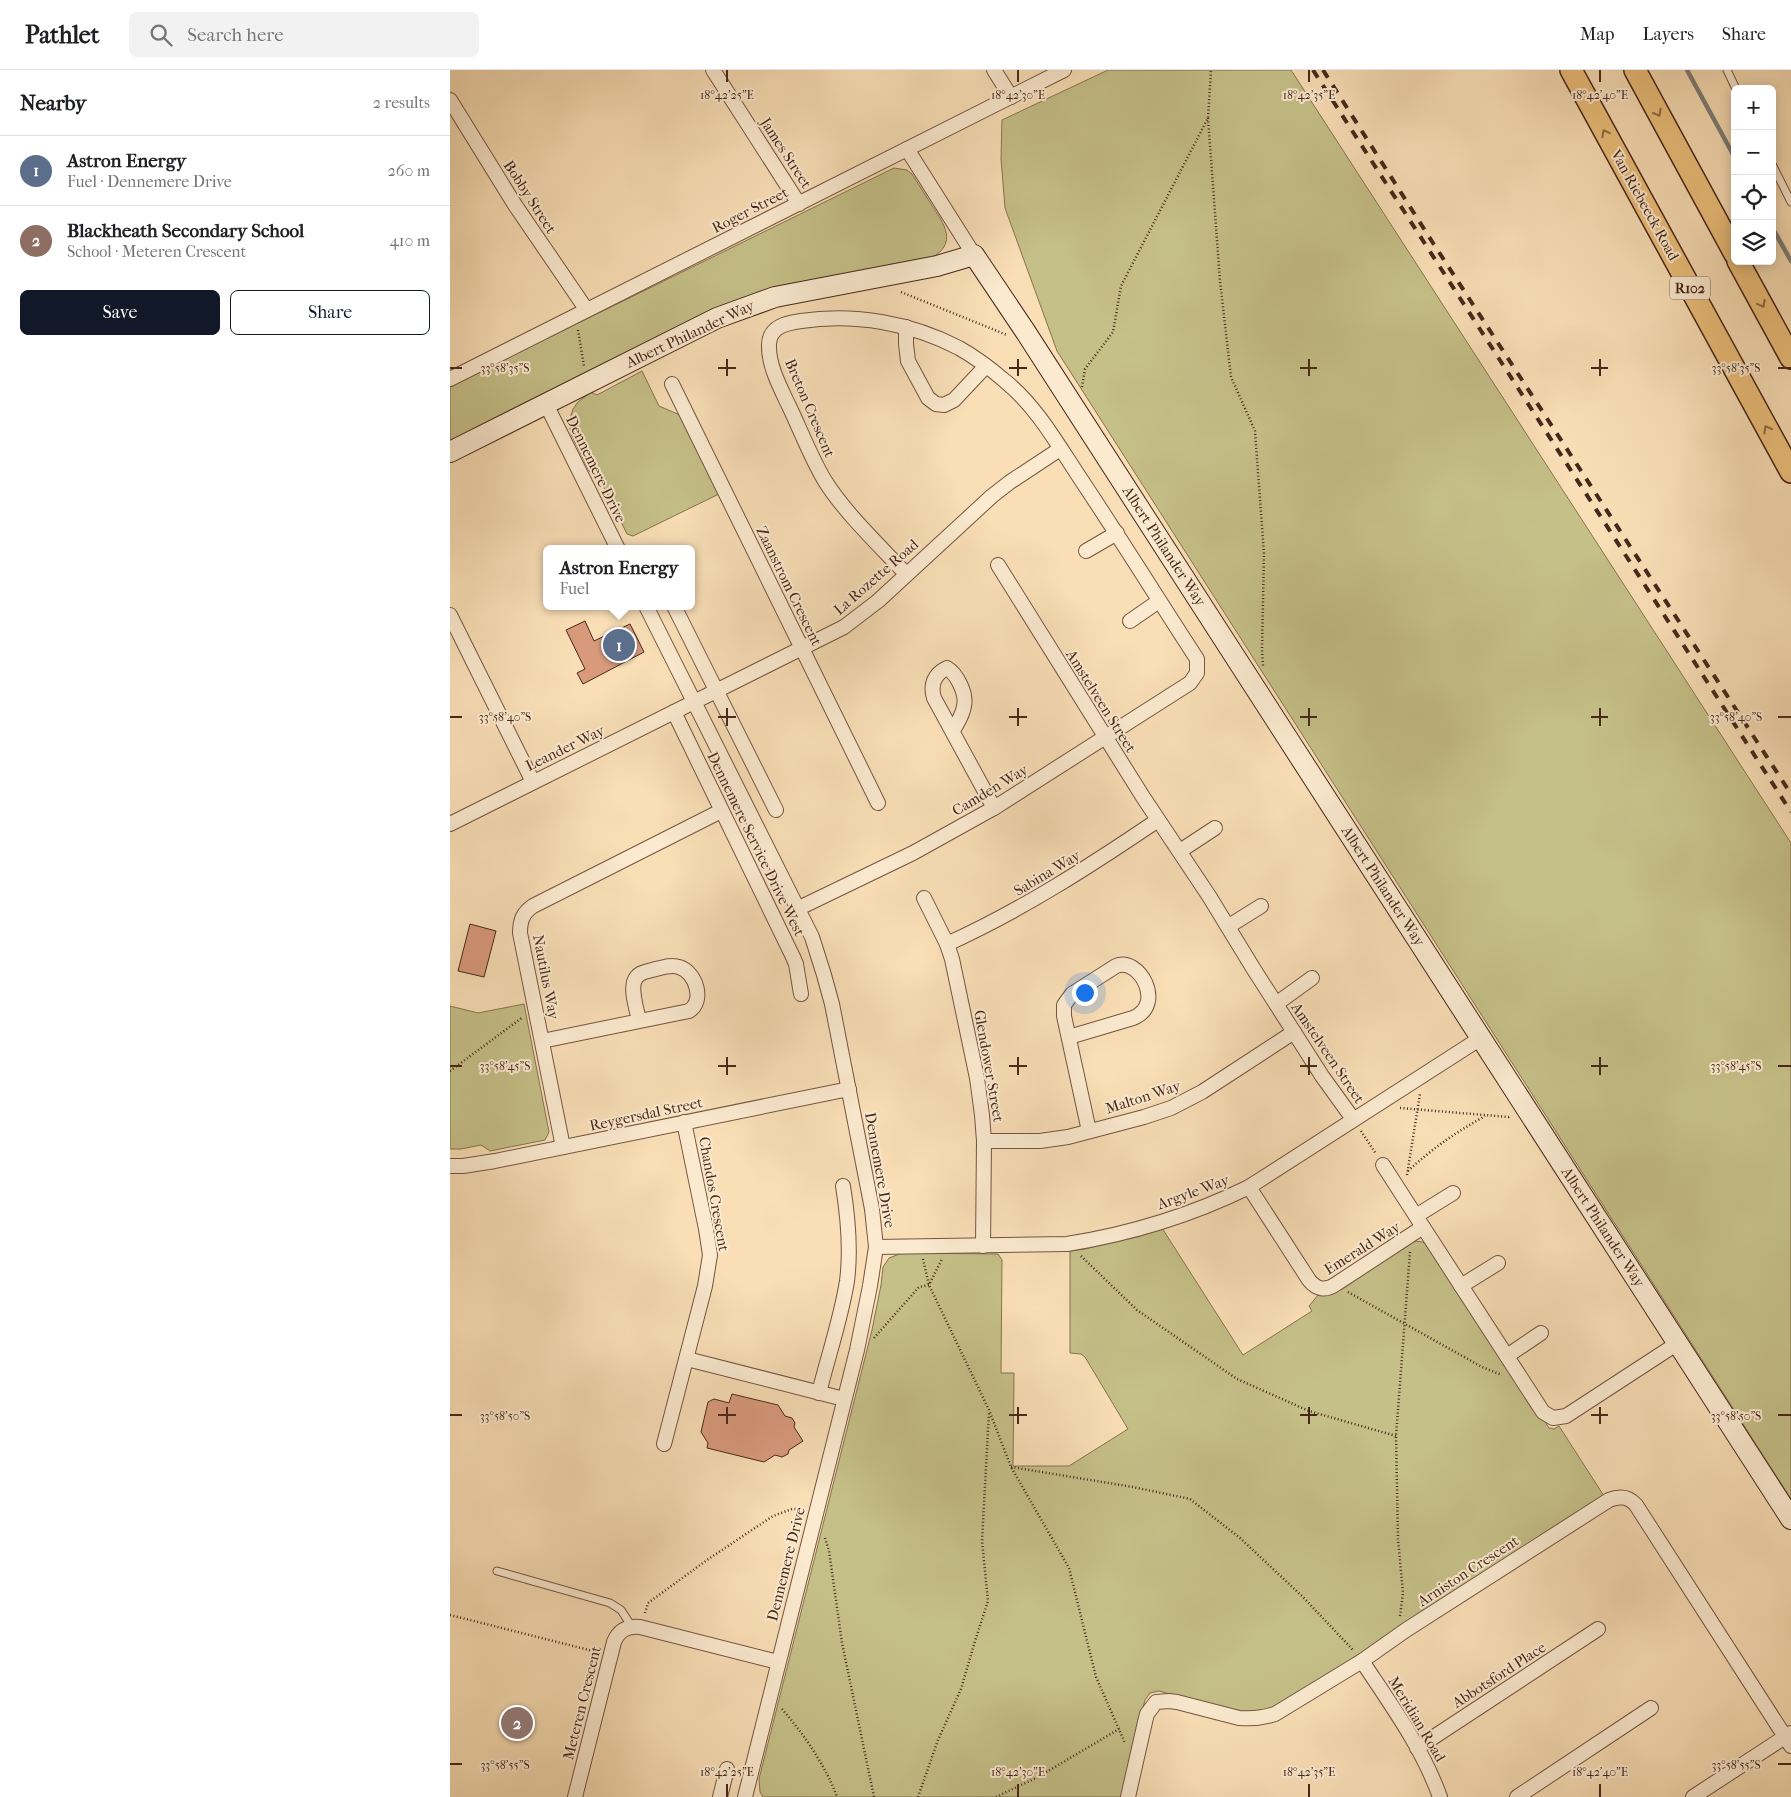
<!DOCTYPE html>
<meta charset="utf-8">
<style>
body{margin:0;font-family:"IM FELL French Canon",serif;background:#f2f2f2;color:#202124}
.controls{position:absolute;right:15px;top:15px;display:grid;overflow:hidden;border-radius:8px;box-shadow:0 2px 12px #0003}
.controls button{width:45px;height:45px;display:grid;place-items:center;padding:0;border:0;border-bottom:1px solid #e0e0e0;background:#fff;color:#202124;font:25px sans-serif}
.you{position:absolute;left:634px;top:922px;width:18px;height:18px;margin:-12px;border:4px solid #fff;border-radius:50%;background:#1a73e8;box-shadow:0 0 0 8px #1a73e833}
.badge{display:grid;place-items:center;width:32px;height:32px;border-radius:50%;background:#111827;color:#fff;font-size:16px;font-weight:700}
.pin{position:absolute;translate:-50% -50%;border:2px solid #fff;box-shadow:0 1px 5px #0006}
.popup{position:absolute;left:93px;top:475px;width:152px;height:65px;box-sizing:border-box;display:grid;place-content:center;border-radius:8px;background:#fff;filter:drop-shadow(0 1px 4px #0005);font-size:16px;white-space:nowrap;color:#757577}
.popup b{font-size:19px;color:#202124}
.popup::after{content:'';position:absolute;left:50%;top:100%;margin-left:-10px;border:10px solid transparent;border-top-color:#fff}
.list{margin:0;padding:0;list-style:none}
h2{display:flex;justify-content:space-between;align-items:center;height:65px;margin:0;padding:0 20px;font-size:21px}
h2 small{font-size:16px;font-weight:400;color:#757577}
.list li{display:grid;grid-template-columns:32px 1fr auto;gap:15px;align-items:center;box-sizing:border-box;height:70px;padding:0 20px;border-top:1px solid #e0e0e0}
.list b{display:block;font-size:19px;white-space:nowrap}
.list p{margin:0;font-size:16px;white-space:nowrap;color:#757577}
.list em{font-size:16px;font-style:normal;color:#757577}
.actions{display:flex;gap:10px;padding:15px 20px}
.actions a{flex:1;padding:11px 0;border:1px solid #111827;border-radius:8px;text-align:center;font-size:18px;color:#111827}
.actions .main{background:#111827;color:#fff}
.icon{flex:none;width:28px;height:28px;fill:none;stroke:currentColor;stroke-width:2;stroke-linecap:round;stroke-linejoin:round}
.map{position:relative;flex:none;width:1341px;height:1727px;overflow:hidden}
header{display:flex;align-items:center;gap:30px;box-sizing:border-box;height:70px;padding:0 25px;background:#fff;border-bottom:1px solid #e0e0e0}
header strong{font-size:24px}
nav{display:flex;gap:28px;margin-inline-start:auto;font-size:18px}
.search{width:350px;height:45px;background:#f2f2f2;display:flex;align-items:center;gap:12px;box-sizing:border-box;padding:0 18px;border-radius:8px;color:#757577;font-size:19px}
main{display:flex}
aside{flex:1;background:#fff}
.map>svg:first-child{display:block}
.green{fill:#c5bf88;stroke:#867350}
.lines{fill:none;stroke-linecap:round;stroke-linejoin:round}
.stream{stroke:#7d7f78;stroke-width:4.5}
.building{fill:#d99a7c;stroke:#472719}
.lane-casing{stroke:#745540;stroke-width:9}
.street-casing{stroke:#745540;stroke-width:16}
.secondary-casing{stroke:#472719;stroke-width:22}
.primary-casing{stroke:#472719;stroke-width:24}
.path{stroke:#472719;stroke-width:2.5;stroke-dasharray:1 2.5;stroke-linecap:butt}
.lane{stroke:#fbead0;stroke-width:7}
.street{stroke:#fbead0;stroke-width:14}
.secondary{stroke:#fbead0;stroke-width:20}
.primary{stroke:#ecbf7b;stroke-width:21}
.rail{stroke:#472719;stroke-width:4;stroke-dasharray:9 9;stroke-linecap:butt}
.oneway{stroke:#916b45}
.ticks{fill:none;stroke:#472719;stroke-width:2}
.labels{text-anchor:middle;dominant-baseline:central;stroke-width:4;stroke-linejoin:round;paint-order:stroke}
.shield{fill:#fbead0;stroke:#7d6250;stroke-width:1}
.shield-label{font-size:14px;font-weight:bold;fill:#472719}
.street-label{font-size:15px;fill:#472719;stroke:#fbead0}
.ticks-label{font-size:12px;text-anchor:middle;fill:#472719;stroke:#fbead0;stroke-width:4;stroke-linejoin:round;paint-order:stroke}
</style>
<header>
<strong>Pathlet</strong>
<div class="search"><svg class="icon" aria-label="search" viewBox="0 0 24 24"><circle cx="10" cy="10" r="6"/><path d="M15 15l6 6"/></svg>Search here</div>
<nav><a>Map</a><a>Layers</a><a>Share</a></nav>
</header>
<main>
<aside>
<h2>Nearby<small>2 results</small></h2>
<ul class="list">
<li><span class="badge" style="background:#5c6f8a">1</span><div><b>Astron Energy</b><p>Fuel · Dennemere Drive</p></div><em>260 m</em></li>
<li><span class="badge" style="background:#8d6e63">2</span><div><b>Blackheath Secondary School</b><p>School · Meteren Crescent</p></div><em>410 m</em></li>
</ul>
<div class="actions"><a class="main">Save</a><a>Share</a></div>
</aside>
<div class="map">
<svg width="1341" height="1727" viewBox="0 0 1341 1727">
<rect width="100%" height="100%" fill="#f9deb6"/>
<filter id="stains"><feTurbulence type="fractalNoise" baseFrequency=".004" numOctaves="4"/><feColorMatrix values="0 0 0 0 .2 0 0 0 0 .09 0 0 0 0 .02 0 0 0 .5 -.17"/></filter>
<radialGradient id="worn" r=".72"><stop offset=".6" stop-color="#630" stop-opacity="0"/><stop offset="1" stop-color="#630" stop-opacity=".3"/></radialGradient>
<g class="green">
<path d="M658 0H841L1341 773V1429L607 281 555 138 551 89 552 50Z"/>
<path d="M444 98 457 100 462 104C468 114 475 124 481 134 494 154 509 173 480 189L354 212 0 373V316Z"/>
<path d="M192 301 209 336 230 345 269 424 183 466 177 464 151 411 139 401 121 364 119 352 123 339 128 332 141 322 147 325Z"/>
<path d="M74 934 99 1062 95 1070 40 1081 31 1075 11 1079H0V936L28 943Z"/>
<path d="M712 1158 793 1285 862 1241 859 1236 868 1225 880 1224 959 1173C967 1170 973 1171 980 1176L1099 1358 1104 1359 1109 1356 1154 1426 827 1638C794 1651 743 1630 709 1621L700 1623 695 1630 671 1727H313L310 1722 309 1709 422 1260 431 1215 433 1197 439 1188 452 1183 548 1184 552 1190 551 1303H564L563 1396H619L678 1359 635 1287 631 1284 620 1283V1181L635 1179Z"/>
</g>
<g class="lines">
<g class="stream">
<path d="M1237 0 1285 88"/>
<path d="M1322 157 1341 191"/>
</g>
</g>
<g class="building">
<path d="M135 551 144 571 180 554 194 582 133 614 127 603 135 599 116 560Z"/>
<path d="M20 854 46 861 34 907 8 901Z"/>
<path d="M282 1324 328 1335 335 1346 342 1348 345 1353 344 1357 353 1371 339 1380 338 1384 332 1387 325 1385 314 1392 257 1378 258 1373 251 1362 258 1332 264 1329 279 1333Z"/>
</g>
<g class="lines">
<defs>
<g id="lane">
<path d="M1277 0 1286 19"/>
<path d="M1322 94 1341 132"/>
<path d="M47 1501 160 1533 171 1540 182 1557"/>
</g>
<g id="street">
<path d="M263 0 349 134"/>
<path d="M544 0 561 27"/>
<path d="M0 30 65 135 136 239"/>
<path d="M457 79 524 185"/>
<path d="M456 257V274L458 291 478 328 486 334 494 335 504 330 536 296"/>
<path d="M0 309 614 0"/>
<path d="M222 314 428 733"/>
<path d="M96 334 168 479"/>
<path d="M636 481 667 463"/>
<path d="M548 495 693 727 759 826 803 898 872 1006 903 1049"/>
<path d="M196 536 362 867 374 905 382 934 422 1139 426 1177 420 1216 407 1280 295 1727"/>
<path d="M224 536 326 740"/>
<path d="M0 545 83 712"/>
<path d="M680 551 709 531"/>
<path d="M224 642 343 887 346 894 351 924"/>
<path d="M503 661C507 653 513 645 514 636 517 624 507 604 497 598 484 604 480 615 484 628L544 738"/>
<path d="M0 754 394 557 428 531 542 426 560 412 610 379"/>
<path d="M730 781 765 758"/>
<path d="M474 828 497 874 502 889 527 1008 532 1045 534 1071 533 1176"/>
<path d="M347 839 463 783 544 738 740 613 747 603V589C708 529 670 468 630 408 608 375 587 337 555 311 541 299 525 287 509 278 461 253 405 243 351 251 337 253 320 256 319 274 318 295 330 317 339 336 351 361 361 388 375 411 395 443 430 476 456 504"/>
<path d="M779 856 811 836"/>
<path d="M497 874C572 840 640 796 708 750"/>
<path d="M826 934 862 908"/>
<path d="M619 967 683 948C716 935 689 886 666 896L622 924 614 935V946L639 1061"/>
<path d="M92 971 239 941C255 931 246 902 229 897 221 894 211 898 202 900 194 902 187 903 184 912 181 923 187 940 189 951"/>
<path d="M534 1071H590L618 1067 694 1047 721 1038 752 1022 844 962"/>
<path d="M113 1077 70 863C70 850 73 843 83 836L271 741"/>
<path d="M933 1095 973 1157"/>
<path d="M0 1096H13L45 1091 399 1019"/>
<path d="M799 1117 859 1210C867 1220 876 1221 886 1214L973 1157 1093 1342 1103 1348 1116 1346 1228 1273"/>
<path d="M966 1146 1003 1123"/>
<path d="M426 1177 617 1174C680 1164 742 1145 799 1117L1031 968"/>
<path d="M1011 1216 1048 1193"/>
<path d="M1057 1286 1091 1263"/>
<path d="M237 1289 394 1329"/>
<path d="M369 1323C378 1286 391 1249 397 1211 401 1180 398 1147 393 1116"/>
<path d="M214 1374 255 1216 260 1185 256 1159 234 1052"/>
<path d="M912 1591C941 1635 972 1677 990 1727"/>
<path d="M967 1678 1148 1559"/>
<path d="M125 1727 164 1572C169 1560 177 1556 190 1557L328 1592"/>
<path d="M270 1727 277 1699"/>
<path d="M678 1727 695 1652 697 1644 706 1632 719 1631 727 1632 789 1648C802 1649 813 1648 825 1644L912 1591 956 1560 1159 1430C1169 1426 1178 1426 1186 1435L1341 1676"/>
<path d="M1067 1727 1201 1638"/>
<path d="M1243 1727 1341 1663"/>
</g>
<path id="secondary" d="M0 382 267 248 325 227 487 196 524 185 575 261 1341 1449"/>
<g id="primary">
<path d="M1121 0 1341 402"/>
<path d="M1185 0 1285 184"/>
<path d="M1288 191 1341 288"/>
</g>
</defs>
<use href="#lane" class="lane-casing"/>
<use href="#street" class="street-casing"/>
<use href="#secondary" class="secondary-casing"/>
<use href="#primary" class="primary-casing"/>
<g class="path">
<path d="M758 48 770 211 781 307 805 361 814 484 812 579 813 597"/>
<path d="M451 222 557 265"/>
<path d="M128 260 134 296"/>
<path d="M632 317 635 299 663 262 671 216 758 48 761 0"/>
<path d="M0 1001 73 947"/>
<path d="M950 1038 1059 1047 1061 1046"/>
<path d="M911 1061 926 1084"/>
<path d="M958 1101C984 1077 1005 1063 1035 1046"/>
<path d="M957 1105 970 1024"/>
<path d="M631 1186 687 1240 787 1309 859 1341 946 1366"/>
<path d="M473 1189 479 1215 539 1340 561 1397 619 1498 646 1607 675 1673"/>
<path d="M898 1222 1032 1297 1052 1305"/>
<path d="M424 1268 469 1217 479 1215 492 1189"/>
<path d="M561 1397 683 1417 740 1429 790 1468 853 1527 903 1580"/>
<path d="M375 1468 379 1481 392 1573 424 1727"/>
<path d="M195 1543 198 1533 257 1490 323 1446 342 1439H354"/>
<path d="M0 1545 147 1582"/>
<path d="M950 1546 953 1523 948 1469 946 1366 960 1182"/>
<path d="M332 1639C353 1663 376 1696 387 1727"/>
<path d="M468 1727 488 1670 511 1619 525 1571 538 1531 532 1471 539 1342"/>
<path d="M546 1727 588 1707 669 1659"/>
</g>
<use href="#lane" class="lane"/>
<use href="#street" class="street"/>
<use href="#secondary" class="secondary"/>
<use href="#primary" class="primary"/>
<g class="rail">
<path d="M863 0 1341 742"/>
<path d="M873 0 983 173 1341 724"/>
</g>
</g>
<defs><path id="oneway-chevron" d="M-2-3.5L2.5 0L-2 3.5" fill="none" stroke-width="1.6" stroke-linecap="round" stroke-linejoin="round" transform="scale(1.25)"/></defs>
<g class="oneway">
<use href="#oneway-chevron" transform="translate(1208 43) rotate(61)"/>
<use href="#oneway-chevron" transform="translate(1155 63) rotate(-119)"/>
<use href="#oneway-chevron" transform="translate(1312 234) rotate(62)"/>
<use href="#oneway-chevron" transform="translate(1317 359) rotate(-119)"/>
</g>
<path class="ticks" d="M277 0V12M568 0V12M859 0V12M1150 0V12M277 289V306M568 289V306M859 289V306M1150 289V306M0 298H12M268 298H286M559 298H577M850 298H867M1141 298H1158M1328 298H1341M277 638V656M568 638V656M859 638V656M1150 638V656M0 647H12M268 647H286M559 647H577M850 647H867M1141 647H1158M1328 647H1341M277 987V1005M568 987V1005M859 987V1005M1150 987V1005M0 996H12M268 996H286M559 996H577M850 996H867M1141 996H1158M1328 996H1341M277 1337V1354M568 1337V1354M859 1337V1354M1150 1337V1354M0 1345H12M268 1345H286M559 1345H577M850 1345H867M1141 1345H1158M1328 1345H1341M0 1694H12M1328 1694H1341M277 1714V1727M568 1714V1727M859 1714V1727M1150 1714V1727"/>
<g class="labels">
<rect class="shield" x="1220" y="206.5" width="40" height="23" rx="4"/>
<g class="shield-label">
<text x="1240" y="218">R102</text>
</g>
<g class="street-label">
<text transform="translate(336 83) rotate(57)">James Street</text>
<text transform="translate(80 127) rotate(57)">Bobby Street</text>
<text transform="translate(1195 135) rotate(61)">Van Riebeeck Road</text>
<text transform="translate(300 140) rotate(-27)">Roger Street</text>
<text transform="translate(240 264) rotate(-25)">Albert Philander Way</text>
<text transform="translate(360 338) rotate(67)">Breton Crescent</text>
<text transform="translate(146 399) rotate(64)">Dennemere Drive</text>
<text transform="translate(714 476) rotate(57)">Albert Philander Way</text>
<text transform="translate(426 507) rotate(-41)">La Rozette Road</text>
<text transform="translate(339 516) rotate(64)">Zaanstrom Crescent</text>
<text transform="translate(651 631) rotate(58)">Amstelveen Street</text>
<text transform="translate(115 678) rotate(-26)">Leander Way</text>
<text transform="translate(540 720) rotate(-31)">Camden Way</text>
<text transform="translate(306 774) rotate(64)">Dennemere Service Drive West</text>
<text transform="translate(597 803) rotate(-31)">Sabina Way</text>
<text transform="translate(933 816) rotate(57)">Albert Philander Way</text>
<text transform="translate(96 907) rotate(79)">Nautilus Way</text>
<text transform="translate(878 983) rotate(56)">Amstelveen Street</text>
<text transform="translate(539 996) rotate(80)">Glendower Street</text>
<text transform="translate(693 1027) rotate(-18)">Malton Way</text>
<text transform="translate(196 1044) rotate(-12)">Reygersdal Street</text>
<text transform="translate(430 1100) rotate(80)">Dennemere Drive</text>
<text transform="translate(743 1122) rotate(-20)">Argyle Way</text>
<text transform="translate(264 1124) rotate(80)">Chandos Crescent</text>
<text transform="translate(1153 1157) rotate(57)">Albert Philander Way</text>
<text transform="translate(912 1178) rotate(-32)">Emerald Way</text>
<text transform="translate(336 1494) rotate(-76)">Dennemere Drive</text>
<text transform="translate(1018 1501) rotate(-33)">Arniston Crescent</text>
<text transform="translate(1049 1605) rotate(-33)">Abbotsford Place</text>
<text transform="translate(132 1633) rotate(-76)">Meteren Crescent</text>
<text transform="translate(967 1649) rotate(59)">Meridian Road</text>
</g>
</g>
<g class="ticks-label">
<text x="277" y="29">18°42'25"E</text>
<text x="568" y="29">18°42'30"E</text>
<text x="859" y="29">18°42'35"E</text>
<text x="1150" y="29">18°42'40"E</text>
<text x="55" y="302">33°58'35"S</text>
<text x="1286" y="302">33°58'35"S</text>
<text x="55" y="651">33°58'40"S</text>
<text x="1286" y="651">33°58'40"S</text>
<text x="55" y="1000">33°58'45"S</text>
<text x="1286" y="1000">33°58'45"S</text>
<text x="55" y="1350">33°58'50"S</text>
<text x="1286" y="1350">33°58'50"S</text>
<text x="55" y="1699">33°58'55"S</text>
<text x="1286" y="1699">33°58'55"S</text>
<text x="277" y="1706">18°42'25"E</text>
<text x="568" y="1706">18°42'30"E</text>
<text x="859" y="1706">18°42'35"E</text>
<text x="1150" y="1706">18°42'40"E</text>
</g>
<rect width="100%" height="100%" filter="url(#stains)"/>
<rect width="100%" height="100%" fill="url(#worn)"/>
</svg>
<div class="controls">
<button>+</button>
<button>−</button>
<button><svg class="icon" aria-label="locate" viewBox="0 0 24 24"><circle cx="12" cy="12" r="6"/><path d="M12 2v4M12 18v4M2 12h4M18 12h4"/></svg></button>
<button><svg class="icon" aria-label="layers" viewBox="0 0 24 24"><path d="M12 4l9 5-9 5-9-5zM3 14l9 5 9-5"/></svg></button>
</div>
<div class="you"></div>
<div class="pin badge" style="left:169px;top:575px;background:#5c6f8a">1</div>
<div class="popup"><b>Astron Energy</b>Fuel</div>
<div class="pin badge" style="left:67px;top:1653px;background:#8d6e63">2</div>
</div>
</main>
